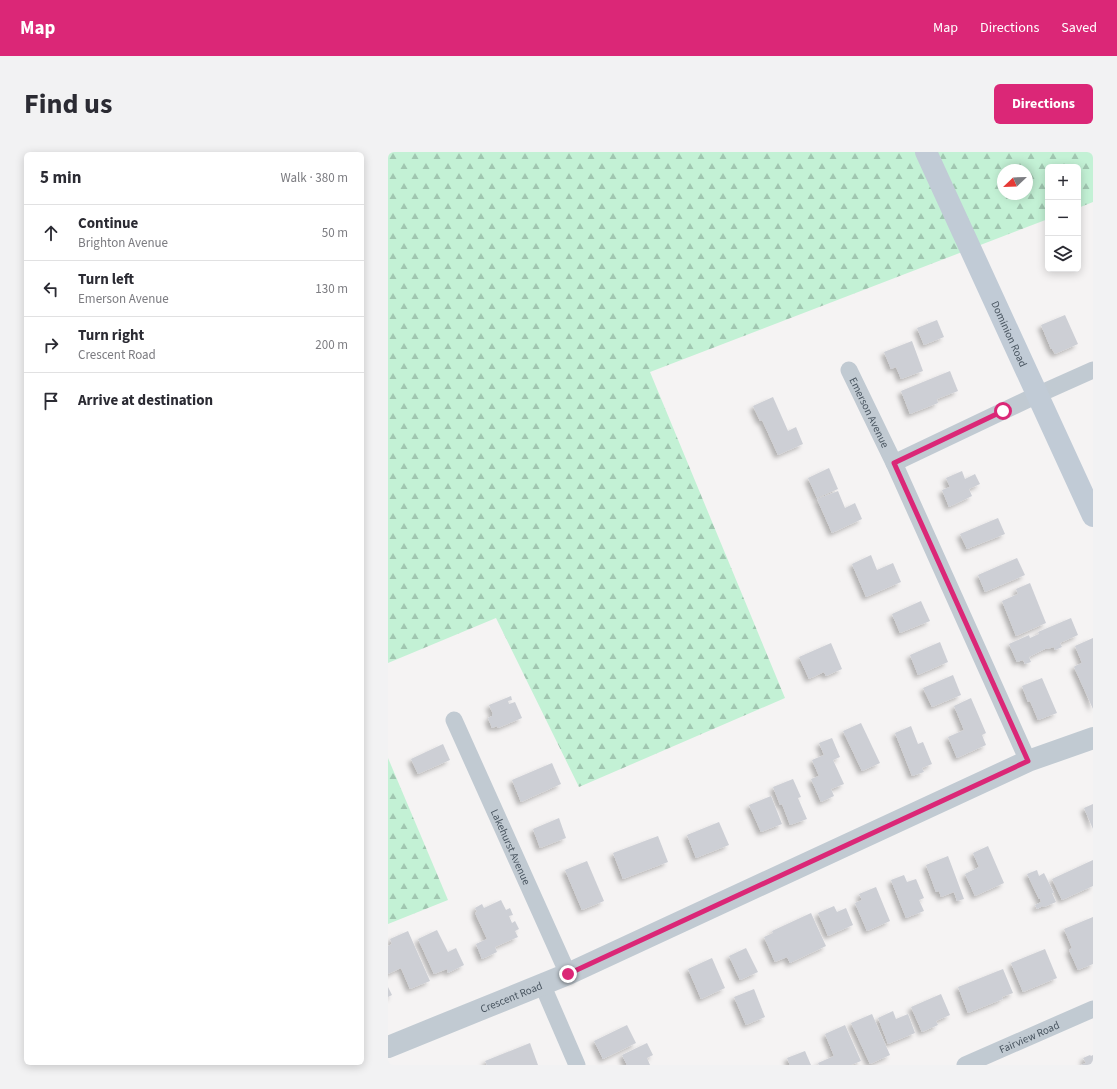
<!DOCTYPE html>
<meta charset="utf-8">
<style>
body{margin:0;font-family:"Source Sans 3",sans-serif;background:#f2f2f3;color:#2b2b33}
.controls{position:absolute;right:12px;top:12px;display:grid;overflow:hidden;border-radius:6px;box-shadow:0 2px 10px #0003}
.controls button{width:36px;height:36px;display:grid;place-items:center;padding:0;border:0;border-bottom:1px solid #e1e1e2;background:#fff;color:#2b2b33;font:20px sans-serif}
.compass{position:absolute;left:609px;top:12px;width:36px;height:36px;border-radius:50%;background:#fff;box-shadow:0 2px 10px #0003;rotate:247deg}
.stop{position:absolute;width:12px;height:12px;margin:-9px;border:3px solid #db2777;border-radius:50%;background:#fff}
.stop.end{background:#db2777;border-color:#fff;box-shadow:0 1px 4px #0008}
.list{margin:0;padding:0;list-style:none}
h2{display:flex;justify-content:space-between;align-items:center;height:52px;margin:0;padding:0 16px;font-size:17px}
h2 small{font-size:13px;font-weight:400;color:#7c7c81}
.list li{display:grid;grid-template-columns:26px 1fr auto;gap:12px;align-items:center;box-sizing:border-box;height:56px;padding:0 16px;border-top:1px solid #e1e1e2}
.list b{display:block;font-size:15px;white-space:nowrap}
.list p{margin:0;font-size:13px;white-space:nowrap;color:#7c7c81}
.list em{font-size:13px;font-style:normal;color:#7c7c81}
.icon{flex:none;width:22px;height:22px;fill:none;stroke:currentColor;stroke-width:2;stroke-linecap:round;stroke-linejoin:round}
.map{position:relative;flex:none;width:705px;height:913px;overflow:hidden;border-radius:6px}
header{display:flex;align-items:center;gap:24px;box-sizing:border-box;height:56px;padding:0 20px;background:#db2777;color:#fff}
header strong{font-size:19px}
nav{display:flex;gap:22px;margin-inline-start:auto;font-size:14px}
.intro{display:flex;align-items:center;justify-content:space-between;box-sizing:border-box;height:96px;padding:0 24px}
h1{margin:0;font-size:28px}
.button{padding:10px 18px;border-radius:6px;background:#db2777;color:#fff;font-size:14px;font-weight:700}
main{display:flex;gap:24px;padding:0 24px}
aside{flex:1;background:#fff;border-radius:6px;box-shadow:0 2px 10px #0003}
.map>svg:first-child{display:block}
.forest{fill:url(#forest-firs);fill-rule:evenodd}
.building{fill:#cdcfd5;filter:url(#shadow)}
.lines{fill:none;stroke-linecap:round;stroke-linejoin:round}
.minor{stroke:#c1cad2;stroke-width:17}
.tertiary{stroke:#c1cad2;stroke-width:22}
.secondary{stroke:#c1cbd6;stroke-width:22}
.route{stroke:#db2777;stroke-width:5}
.labels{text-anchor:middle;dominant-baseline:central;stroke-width:3.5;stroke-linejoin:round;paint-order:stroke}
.street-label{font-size:11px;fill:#4a5661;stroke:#fff}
</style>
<header>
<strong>Map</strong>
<nav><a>Map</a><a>Directions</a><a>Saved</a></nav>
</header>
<div class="intro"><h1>Find us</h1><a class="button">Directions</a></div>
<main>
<aside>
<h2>5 min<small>Walk · 380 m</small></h2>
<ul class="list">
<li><svg class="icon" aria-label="ahead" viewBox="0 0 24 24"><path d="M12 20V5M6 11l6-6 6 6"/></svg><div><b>Continue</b><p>Brighton Avenue</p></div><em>50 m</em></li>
<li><svg class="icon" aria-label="left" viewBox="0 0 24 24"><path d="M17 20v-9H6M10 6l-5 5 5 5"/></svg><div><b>Turn left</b><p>Emerson Avenue</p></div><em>130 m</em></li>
<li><svg class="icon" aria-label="right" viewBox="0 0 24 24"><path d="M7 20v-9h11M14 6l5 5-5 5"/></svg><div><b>Turn right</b><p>Crescent Road</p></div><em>200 m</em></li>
<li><svg class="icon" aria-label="arrive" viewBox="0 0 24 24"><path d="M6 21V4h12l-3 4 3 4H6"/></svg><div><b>Arrive at destination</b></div></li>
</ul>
</aside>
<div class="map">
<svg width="705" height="913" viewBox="0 0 705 913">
<defs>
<pattern id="forest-firs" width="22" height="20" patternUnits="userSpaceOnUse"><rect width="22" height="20" fill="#c3f1d5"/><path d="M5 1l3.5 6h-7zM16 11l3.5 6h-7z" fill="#a0c6b0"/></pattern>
<filter id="shadow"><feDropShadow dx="-3.5" dy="3.5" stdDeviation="2" flood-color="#0004"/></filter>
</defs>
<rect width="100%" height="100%" fill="#f5f3f3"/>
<g class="forest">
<path d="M0 0H705V50L690 56V15H660V67L262 220 397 546 191 635 108 466 0 511ZM615 18H639V42H615Z"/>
<path d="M0 606 60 748 0 772Z"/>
</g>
<g class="building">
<path d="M677 163 690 192 667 202 664 197H663L653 173Z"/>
<path d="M549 168 556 185 536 193 529 176Z"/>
<path d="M524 189 535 219 513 227 508 215 503 217 496 200Z"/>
<path d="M562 219 570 239 549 247 550 251 522 262 513 239Z"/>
<path d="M385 245 400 279 408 275 415 292 390 303 374 268 372 269 365 254Z"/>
<path d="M441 316 450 337 429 346 420 326Z"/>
<path d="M574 319 577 327 587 322 592 332 581 337 584 344 561 355 554 338 562 335 558 326Z"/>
<path d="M450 339 457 356 467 351 474 367 444 381 429 347Z"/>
<path d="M610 366 617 382 579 397 572 382Z"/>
<path d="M483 403 489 418 505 411 513 430 478 445 464 412Z"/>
<path d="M629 406 637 423 597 440 590 423Z"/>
<path d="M642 431 658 471 628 484 614 449 630 442 628 437Z"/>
<path d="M533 449 542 469 512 481 504 462Z"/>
<path d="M683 466 690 483 672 491 674 495 667 498 666 495 659 497V496L641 505 643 510 637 512 635 508 629 510 621 492 641 483 642 486 651 482 650 480Z"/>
<path d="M705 486V557L686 515 687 514 694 511 687 494Z"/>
<path d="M552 490 560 510 530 523 522 503Z"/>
<path d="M443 491 454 517 438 524 436 520 421 527 411 505Z"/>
<path d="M565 523 573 543 544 555 535 536Z"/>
<path d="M654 526 669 561 650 568 642 549 640 550 634 534Z"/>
<path d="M123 544 124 548 120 549 121 552 127 550 134 566 110 576 109 574 104 576 100 566 104 564V562H105L101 553Z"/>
<path d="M583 546 598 581 594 583 598 593 569 606 560 585 576 578 566 554Z"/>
<path d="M473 571 492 611 474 619 455 579Z"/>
<path d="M523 574 530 592 535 590 544 612 534 616 536 620 524 624 507 581Z"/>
<path d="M444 586 452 605 445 608 456 632 443 637 446 644 433 650 423 627 431 624 424 608 436 603 431 591Z"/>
<path d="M55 592 62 608 30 622 23 607Z"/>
<path d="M164 611 173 632 133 650 124 628Z"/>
<path d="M405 627 413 645 410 646 419 667 402 673 394 652 392 653 385 635Z"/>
<path d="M383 644 394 672 373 680 361 653Z"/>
<path d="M705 652V677L696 656Z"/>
<path d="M171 666 178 686 152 696 145 677Z"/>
<path d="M331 670 341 693 308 706 299 683Z"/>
<path d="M270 684 280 710 235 727 225 701Z"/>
<path d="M600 694 616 731 587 744 577 722 591 715 585 701Z"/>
<path d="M560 704 576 747 569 749 566 740 553 745 551 739 548 740 538 713Z"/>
<path d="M705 708V734L674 748 664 727Z"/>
<path d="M199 709 216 749 194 758 177 718Z"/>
<path d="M649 718 651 724 656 721 666 741H664L668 750 656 755 655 754 649 757 647 753 653 750 652 747H651L639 722Z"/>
<path d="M516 723 519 730 528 727 536 746 531 748 536 759 518 766 503 728Z"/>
<path d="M488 735 502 769 479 779 467 751 474 748 471 742Z"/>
<path d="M113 748 118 758 122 756 125 763 121 764 124 771 127 769 131 777 127 779 130 785 107 795 109 800 94 807 88 792 99 787 87 761 89 760 87 756 94 752 96 756Z"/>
<path d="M446 754 449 760 458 756 465 773 440 784 430 761Z"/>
<path d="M423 761 438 794 402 811 399 805 387 810 376 785 385 781 384 779Z"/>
<path d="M705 765V812L690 818 681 798 684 796 676 777Z"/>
<path d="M49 778 60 800 68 796 76 813 60 821 59 817 46 822 30 787Z"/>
<path d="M20 779 42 829 22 837 13 816 0 822V794L4 792 2 787Z"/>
<path d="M358 796 370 820 352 828 341 804Z"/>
<path d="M657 797 669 826 635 840 623 811Z"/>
<path d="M324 806 337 836 313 847 300 817Z"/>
<path d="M615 817 625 841 614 845 615 847 580 861 570 835Z"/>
<path d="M0 835 4 843 0 845Z"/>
<path d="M366 837 377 865 358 873 346 845Z"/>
<path d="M553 842 562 863 548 869 550 873 534 880 523 855Z"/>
<path d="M505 859 508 867 520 862 527 881 500 892 490 866Z"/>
<path d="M484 862 502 903 482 912 463 871Z"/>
<path d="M239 873 248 891 215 907 206 889Z"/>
<path d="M457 873 473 909 463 913H431L430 911 446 904 437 882Z"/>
<path d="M142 891 150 913H99L97 909Z"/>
<path d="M259 891 265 903 259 906 262 913H239L234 903Z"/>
<path d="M417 899 423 913H402L399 906Z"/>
<path d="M702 903 703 904 705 903V913H693L698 911 695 906Z"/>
</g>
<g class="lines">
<g class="minor">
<path id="s1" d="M461 218 506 311 640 609"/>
<path d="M506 311 649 243 705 218"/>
<path id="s2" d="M66 568 180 822"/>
<path d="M154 832 189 913"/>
<path id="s3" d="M577 913 705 857"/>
</g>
<path class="tertiary" id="s4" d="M0 895 180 822 640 609 705 586"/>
<path class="secondary" id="s5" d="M538 0 705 364"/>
</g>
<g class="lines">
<path class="route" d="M180 822 640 609 506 311 615 259"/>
</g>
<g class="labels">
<g class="street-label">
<text stroke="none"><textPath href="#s5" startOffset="200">Dominion Road</textPath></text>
<text stroke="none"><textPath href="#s1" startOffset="47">Emerson Avenue</textPath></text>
<text stroke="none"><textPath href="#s2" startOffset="139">Lakehurst Avenue</textPath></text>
<text stroke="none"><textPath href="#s4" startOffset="133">Crescent Road</textPath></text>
<text stroke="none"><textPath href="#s3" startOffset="70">Fairview Road</textPath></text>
</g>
</g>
</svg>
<div class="controls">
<button>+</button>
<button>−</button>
<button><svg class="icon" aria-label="layers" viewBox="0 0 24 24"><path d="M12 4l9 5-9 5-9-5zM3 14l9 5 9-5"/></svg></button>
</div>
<svg class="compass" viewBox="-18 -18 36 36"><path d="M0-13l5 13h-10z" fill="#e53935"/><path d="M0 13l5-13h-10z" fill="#7c7c81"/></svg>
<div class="stop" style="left:615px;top:259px"></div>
<div class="stop end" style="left:180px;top:822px"></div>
</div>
</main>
